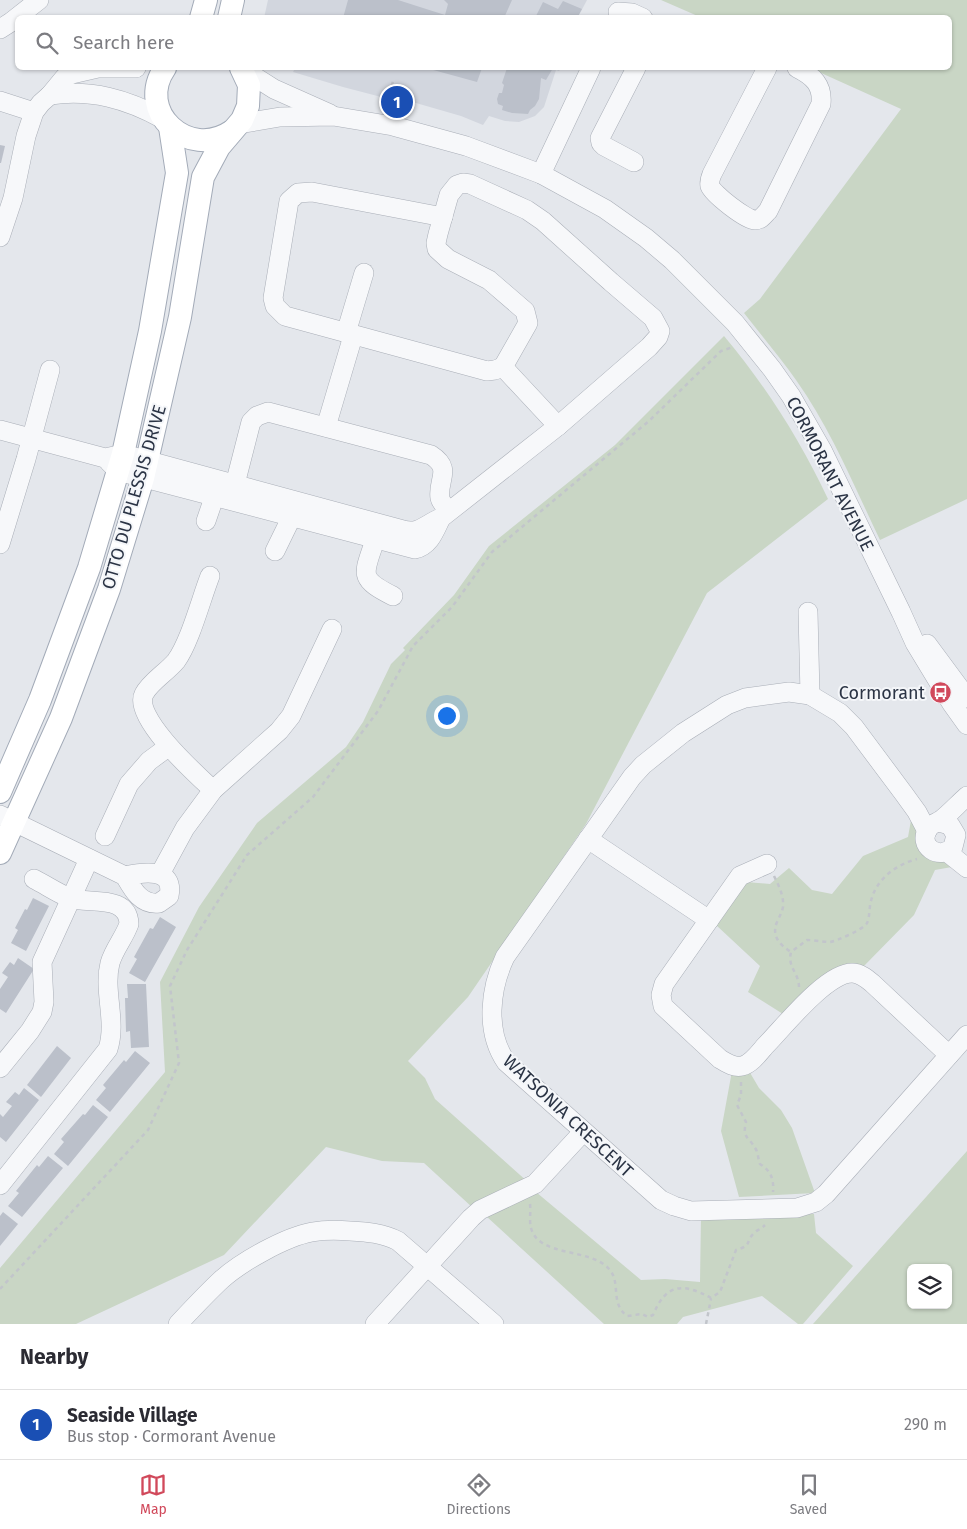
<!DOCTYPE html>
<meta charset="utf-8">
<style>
body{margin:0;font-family:"Fira Sans",sans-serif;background:#f7f7f7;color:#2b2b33}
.controls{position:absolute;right:15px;bottom:15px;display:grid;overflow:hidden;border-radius:8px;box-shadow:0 1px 4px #0004}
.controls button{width:45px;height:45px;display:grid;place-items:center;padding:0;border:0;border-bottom:1px solid #e1e1e2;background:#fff;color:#2b2b33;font:25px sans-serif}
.you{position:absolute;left:446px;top:715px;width:18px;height:18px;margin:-12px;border:4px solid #fff;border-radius:50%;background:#1a73e8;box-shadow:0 0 0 8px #1a73e833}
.badge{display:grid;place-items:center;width:32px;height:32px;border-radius:50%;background:#d1495b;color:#fff;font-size:16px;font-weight:700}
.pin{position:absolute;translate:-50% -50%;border:2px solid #fff;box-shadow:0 1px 5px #0006}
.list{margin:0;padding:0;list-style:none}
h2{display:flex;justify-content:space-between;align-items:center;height:65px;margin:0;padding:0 20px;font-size:21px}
h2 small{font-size:16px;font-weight:400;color:#7c7c81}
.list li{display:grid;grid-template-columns:32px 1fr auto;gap:15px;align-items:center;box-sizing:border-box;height:70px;padding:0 20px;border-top:1px solid #e1e1e2}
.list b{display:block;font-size:19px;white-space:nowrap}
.list p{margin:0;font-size:16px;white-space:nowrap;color:#7c7c81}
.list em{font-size:16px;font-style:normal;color:#7c7c81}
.icon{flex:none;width:28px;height:28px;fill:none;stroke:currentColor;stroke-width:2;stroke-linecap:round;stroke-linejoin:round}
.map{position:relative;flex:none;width:967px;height:1324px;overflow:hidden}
.search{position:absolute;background:#fff;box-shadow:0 1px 4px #0004;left:15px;right:15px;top:15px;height:55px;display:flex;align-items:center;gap:12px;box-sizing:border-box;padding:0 18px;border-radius:8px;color:#7c7c81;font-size:19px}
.sheet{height:135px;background:#fff}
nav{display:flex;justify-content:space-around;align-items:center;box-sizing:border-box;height:70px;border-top:1px solid #e1e1e2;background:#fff;font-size:14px;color:#7c7c81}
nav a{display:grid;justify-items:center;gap:2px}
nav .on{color:#d1495b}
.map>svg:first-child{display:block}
.built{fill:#d2d6de}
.green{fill:#c9d6c5;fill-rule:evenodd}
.building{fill:#bbc0ca}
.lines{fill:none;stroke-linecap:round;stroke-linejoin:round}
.minor-casing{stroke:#a9aeb7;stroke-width:20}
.major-casing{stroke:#a3abb8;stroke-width:24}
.path{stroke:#c2c5cb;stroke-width:2.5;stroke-dasharray:4 4;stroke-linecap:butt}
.minor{stroke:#f7f8fa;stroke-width:19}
.major{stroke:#fff;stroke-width:22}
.labels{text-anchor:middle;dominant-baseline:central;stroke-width:4;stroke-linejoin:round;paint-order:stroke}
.street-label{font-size:18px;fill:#2b3445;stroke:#f4f6f9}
.poi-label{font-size:18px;fill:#2b3445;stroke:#f4f6f9;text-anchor:end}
</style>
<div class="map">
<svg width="967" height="1324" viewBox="0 0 967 1324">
<rect width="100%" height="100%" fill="#e4e7ec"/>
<g class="built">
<path d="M268 0H587L578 17 264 18Z"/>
<path d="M287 68H561L559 71 556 70 544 107 535 116 519 122 505 121 489 116 483 125 461 116 416 103 389 99 343 87 293 72 294 70Z"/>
</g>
<g class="green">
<path d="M661 0H967V499L880 540C854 486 831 429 796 380 780 357 761 335 744 313L760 299 901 109 810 68H950V18L700 17Z"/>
<path d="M724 336C766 386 800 440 828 499L707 593 586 824 468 997 408 1061 425 1078 435 1099 529 1183 473 1208 424 1163 382 1161 326 1147 224 1255 76 1324H0V1268L165 1072 160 982 199 907 257 823 346 747 363 722 391 664 405 650 403 648 454 595 489 546 615 445Z"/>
<path d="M913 809 928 851 963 865 935 870 914 915 863 967 853 963 841 967 783 1014 748 992 760 966 716 925 746 882 770 884 789 868 812 890 832 894 863 856 908 837Z"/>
<path d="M732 1071H749L759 1088 781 1110 792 1128 815 1193 739 1197 721 1131Z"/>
<path d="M967 1151V1324H813ZM911 1268H948V1305H911Z"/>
<path d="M536 1192 641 1280 665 1279 700 1282 701 1216 814 1214 816 1233 853 1266 803 1324H798L762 1296 683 1317 677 1324H604L486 1216Z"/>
</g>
<g class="building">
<path d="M348 0H398L445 15 448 4 444 0H512L504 18H343Z"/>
<path d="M563 1 582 9 577 18H535L543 2 558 9Z"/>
<path d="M426 68H482L477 82Z"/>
<path d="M507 68H553L546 80 541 78 539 99 535 106 530 110 528 114 512 113 502 110 503 106 498 104 497 99 499 93H502L504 85 502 83Z"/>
<path d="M0 145 5 146 1 163H0Z"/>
<path d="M33 898 49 906 26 951 11 943 18 930 15 928 25 909 27 910Z"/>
<path d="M160 917 176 927 145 982 129 973 137 959 134 957 150 928 153 929Z"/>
<path d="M18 958 34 969 6 1013 0 1009V989L8 977 2 973 10 962 14 965Z"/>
<path d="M127 984H146L149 1047 131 1048 130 1031 126 1032 125 998H128Z"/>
<path d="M57 1046 71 1058 41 1097 27 1085Z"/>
<path d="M135 1051 150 1063 110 1112 96 1100 106 1088 103 1085 124 1060 126 1062Z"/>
<path d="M24 1088 39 1100 6 1142 0 1137V1114L3 1117 12 1106 6 1102 15 1092 19 1095Z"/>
<path d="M93 1105 108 1117 68 1166 54 1154 64 1142 61 1139 83 1114 85 1115Z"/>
<path d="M48 1156 63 1168 22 1217 8 1206 19 1193 16 1191 37 1165 39 1167Z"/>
<path d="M3 1212 18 1224 0 1246V1216Z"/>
</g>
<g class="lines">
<defs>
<g id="minor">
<path d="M618 12 632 13 643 18"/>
<path d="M0 29 11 22 39 0"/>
<path d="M241 68 274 89 330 114"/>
<path d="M767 68 712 174C710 179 709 182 710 186 713 194 746 220 755 220 761 220 764 215 768 211L821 104C823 85 813 76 797 68"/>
<path d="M50 95C91 89 127 99 163 119"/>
<path d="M0 101 34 112"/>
<path d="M239 124 280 117 333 116 393 126 466 146 541 174 605 209 646 238 672 260 735 323 772 369 791 396 822 450 901 612 915 643 952 704 967 725"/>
<path d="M634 162 604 146 601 143 600 138 636 68"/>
<path d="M541 174 591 68"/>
<path d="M443 217 312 192 298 193 289 201 273 298 275 306 285 316 487 371 495 370 503 367 558 426"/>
<path d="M0 237 13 198 26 136 34 112 41 103 50 95 64 78 72 74 98 68H136"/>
<path d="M346 333 364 273"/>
<path d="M326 427 353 336"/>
<path d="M0 430 105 458 123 454 403 530C421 534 425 524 441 518L558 426 649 347 658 337 660 331 653 318 611 282 543 221 527 210 470 184 463 183 457 185 449 195 438 234 436 243 437 249 448 259 489 280 525 311 528 323 503 367"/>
<path d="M109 462 118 471 415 549C430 546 435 530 441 518"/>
<path d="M232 496 251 422 257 416 268 412 431 455C453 469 437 480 440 498 441 503 446 507 449 511"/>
<path d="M206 521 218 486"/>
<path d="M375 540C364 574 357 578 393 596"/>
<path d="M0 544 26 459 50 370"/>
<path d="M275 551 296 508"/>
<path d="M210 576C201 599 190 642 176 661 167 672 150 682 144 694 132 717 197 775 213 790"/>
<path d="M808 612 810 695"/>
<path d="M927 644 967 698"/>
<path d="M0 815 125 876C133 890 141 905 159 903L169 896C175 867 143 872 125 876"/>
<path d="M939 822 950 825 956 835 953 847C939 861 917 846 928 829 931 824 936 823 941 820 950 813 958 804 967 796"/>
<path d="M927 831 917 812 904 794 854 727 840 713 810 695 789 692 745 698 727 705 683 733 643 765 632 777 505 957C490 989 485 1031 506 1062L661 1200 674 1206 691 1211 797 1208 816 1202 826 1194 967 1035"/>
<path d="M105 836 129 784 149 761 168 747"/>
<path d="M588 839 709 920 664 984 661 995 663 1006 720 1059C727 1063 734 1068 742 1066 751 1064 759 1053 765 1046 783 1028 826 973 852 973 860 973 866 978 872 983L949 1055"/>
<path d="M947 852 967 868"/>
<path d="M160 874 185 828 213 790 279 731 291 716 332 629"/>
<path d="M709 920 740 876 767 864"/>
<path d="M0 1068 30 1031 42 1012 44 1002 42 962 89 859"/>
<path d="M0 1185 108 1049C117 1021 103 991 110 963 114 949 124 938 129 924 128 893 87 905 70 898 57 893 46 885 34 879"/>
<path d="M178 1324C192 1309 206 1294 221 1280 241 1262 285 1237 312 1232 324 1230 337 1230 350 1231 367 1232 383 1233 398 1241L494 1324"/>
<path d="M375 1324 471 1218 480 1210 535 1184 583 1132"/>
</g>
<g id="major">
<path d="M201 18 206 0"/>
<path d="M229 18 233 0"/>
<path d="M165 68C135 111 188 161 232 131"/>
<path d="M0 792 40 700 89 568 123 454 150 331 177 173 170 127"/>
<path d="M0 853 61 718 109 589 143 478 180 317 203 177 219 147 242 120 248 106 249 85 241 68"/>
</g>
</defs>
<use href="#minor" class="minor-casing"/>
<use href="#major" class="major-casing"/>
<g class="path">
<path d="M386 109 393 81"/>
<path d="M774 876C779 886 784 896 783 907 782 913 779 917 777 922 771 936 780 945 791 952"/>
<path d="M799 987C799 973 787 967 791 952L807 940C814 940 822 942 830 942 837 941 864 929 867 923 870 917 869 907 871 901 876 879 897 864 917 859"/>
<path d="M741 1082V1095L737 1105 746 1122C742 1138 749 1137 755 1148 758 1151 758 1159 760 1164 771 1171 774 1179 773 1192"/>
<path d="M530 1204C531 1212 529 1221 531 1228 539 1258 591 1247 610 1270 621 1284 610 1303 627 1316L642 1314 648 1317 653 1315C666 1284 682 1282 711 1298L720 1292 736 1250C753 1245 745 1242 754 1233 757 1230 761 1229 765 1225"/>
<path d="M0 1289 148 1130 179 1063 170 986 187 950 247 855 313 797 378 711 413 646 452 607 492 552 649 421 721 351 733 347"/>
<path d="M706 1324 711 1299"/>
</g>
<use href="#minor" class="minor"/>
<use href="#major" class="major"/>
</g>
<defs>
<symbol id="bus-disc" viewBox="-11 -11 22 22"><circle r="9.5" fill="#d1495b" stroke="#f4f6f9"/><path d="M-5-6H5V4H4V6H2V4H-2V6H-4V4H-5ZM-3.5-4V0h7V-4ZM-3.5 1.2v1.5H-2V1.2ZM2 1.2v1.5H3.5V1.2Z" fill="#fff"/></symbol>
</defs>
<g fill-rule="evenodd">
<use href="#bus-disc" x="928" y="680" width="25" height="25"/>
</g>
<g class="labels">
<g class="street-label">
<text transform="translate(830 474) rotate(63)">CORMORANT AVENUE</text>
<text transform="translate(134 497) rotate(-74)">OTTO DU PLESSIS DRIVE</text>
<text transform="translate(568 1116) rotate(43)">WATSONIA CRESCENT</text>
</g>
<g class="poi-label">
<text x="925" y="693">Cormorant</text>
</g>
</g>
</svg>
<div class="controls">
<button><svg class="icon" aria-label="layers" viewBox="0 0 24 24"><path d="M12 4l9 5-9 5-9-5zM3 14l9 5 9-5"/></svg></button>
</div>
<div class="you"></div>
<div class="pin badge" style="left:397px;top:102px;background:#1a4fb4">1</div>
<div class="search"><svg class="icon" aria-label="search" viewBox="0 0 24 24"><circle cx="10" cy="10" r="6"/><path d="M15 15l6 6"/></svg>Search here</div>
</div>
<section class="sheet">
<h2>Nearby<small></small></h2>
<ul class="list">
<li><span class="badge" style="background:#1a4fb4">1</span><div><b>Seaside Village</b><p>Bus stop · Cormorant Avenue</p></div><em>290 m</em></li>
</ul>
</section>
<nav>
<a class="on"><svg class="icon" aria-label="map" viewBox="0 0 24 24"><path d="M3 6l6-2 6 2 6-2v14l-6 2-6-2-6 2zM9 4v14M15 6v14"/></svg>Map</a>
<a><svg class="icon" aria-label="directions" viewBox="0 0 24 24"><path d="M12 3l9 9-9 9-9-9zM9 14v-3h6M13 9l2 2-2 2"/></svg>Directions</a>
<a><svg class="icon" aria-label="saved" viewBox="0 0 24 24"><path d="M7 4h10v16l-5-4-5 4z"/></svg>Saved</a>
</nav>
